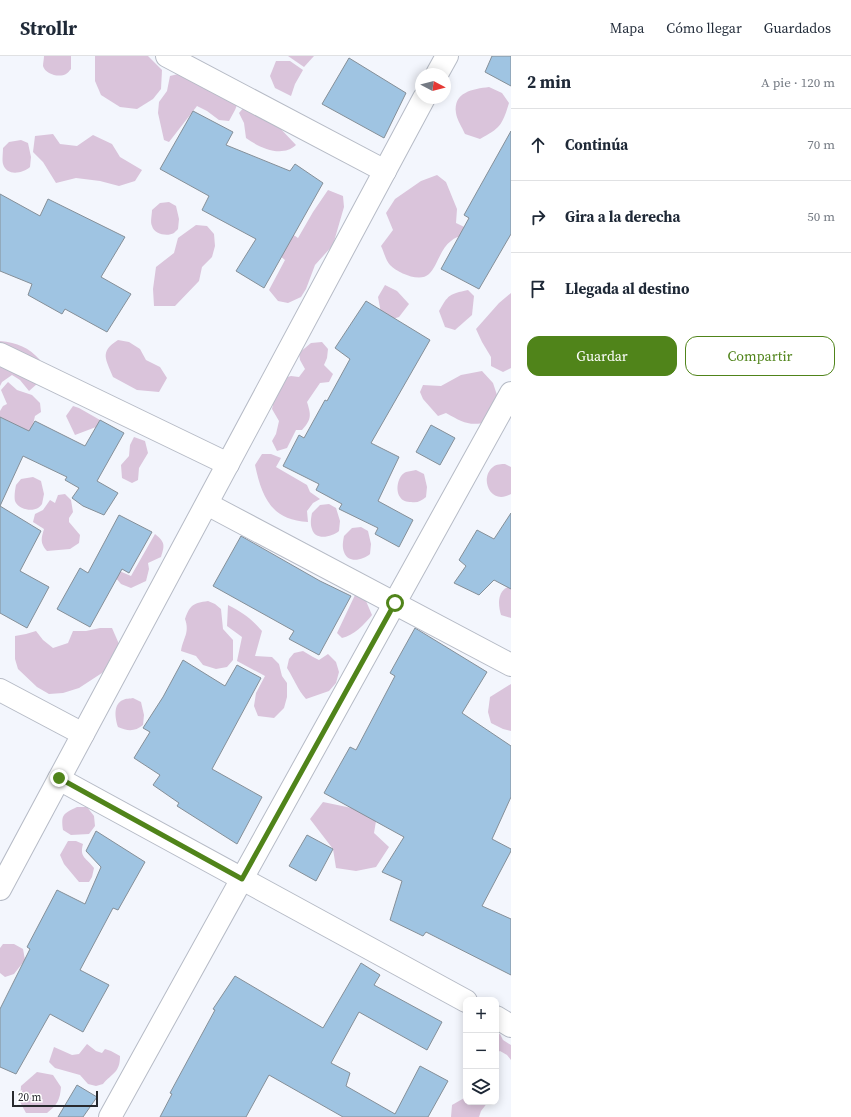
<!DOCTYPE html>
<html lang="es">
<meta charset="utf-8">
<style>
body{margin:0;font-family:"Source Serif 4",serif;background:#f6f6f7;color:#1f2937}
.controls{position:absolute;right:12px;bottom:12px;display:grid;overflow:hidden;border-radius:8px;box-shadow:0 2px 10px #0003}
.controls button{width:36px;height:36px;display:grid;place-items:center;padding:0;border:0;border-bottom:1px solid #e0e1e3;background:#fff;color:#1f2937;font:20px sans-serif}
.compass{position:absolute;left:415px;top:12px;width:36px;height:36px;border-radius:50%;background:#fff;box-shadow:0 2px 10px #0003;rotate:97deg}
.scale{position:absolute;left:12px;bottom:10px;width:86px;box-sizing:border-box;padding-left:4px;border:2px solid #282a2e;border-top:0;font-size:11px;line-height:14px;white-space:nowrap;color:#282a2e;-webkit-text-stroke:3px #fff;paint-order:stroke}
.stop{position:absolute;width:12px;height:12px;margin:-9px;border:3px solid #50841a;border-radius:50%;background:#fff}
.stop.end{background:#50841a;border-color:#fff;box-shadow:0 1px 4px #0008}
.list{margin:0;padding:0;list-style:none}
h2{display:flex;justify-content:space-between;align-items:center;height:52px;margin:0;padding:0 16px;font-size:17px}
h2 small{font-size:13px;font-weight:400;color:#747a83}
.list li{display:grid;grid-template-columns:26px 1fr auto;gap:12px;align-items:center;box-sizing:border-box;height:72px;padding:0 16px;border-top:1px solid #e0e1e3}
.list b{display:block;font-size:15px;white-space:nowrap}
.list em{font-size:13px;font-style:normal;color:#747a83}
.actions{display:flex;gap:8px;padding:12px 16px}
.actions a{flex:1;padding:9px 0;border:1px solid #50841a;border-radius:12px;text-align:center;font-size:14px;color:#50841a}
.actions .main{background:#50841a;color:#fff}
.icon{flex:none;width:22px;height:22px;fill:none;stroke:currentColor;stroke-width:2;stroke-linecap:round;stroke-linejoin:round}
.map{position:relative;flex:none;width:511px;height:1061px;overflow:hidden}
header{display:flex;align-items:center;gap:24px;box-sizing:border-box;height:56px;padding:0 20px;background:#fff;border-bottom:1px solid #e0e1e3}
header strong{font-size:19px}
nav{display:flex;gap:22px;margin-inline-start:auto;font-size:14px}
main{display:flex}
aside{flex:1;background:#fff}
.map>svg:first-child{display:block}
.green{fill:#dac4db}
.building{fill:#9fc4e2;stroke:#858f98}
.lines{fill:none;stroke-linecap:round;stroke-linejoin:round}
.minor-casing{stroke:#b6bbc6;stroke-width:24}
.minor{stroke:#fff;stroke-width:22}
.route{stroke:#50841a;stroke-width:5}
</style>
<header>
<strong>Strollr</strong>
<nav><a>Mapa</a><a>Cómo llegar</a><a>Guardados</a></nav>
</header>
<main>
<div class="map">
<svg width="511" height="1061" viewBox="0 0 511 1061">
<rect width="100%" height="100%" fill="#f3f6fd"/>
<g class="green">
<path d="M44 0H71V13C69 15 68 17 66 18 59 22 45 18 43 10 43 7 44 3 44 0Z"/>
<path d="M95 0H148L162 14 161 33 153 43 137 53 120 51 101 39 95 25Z"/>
<path d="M288 0H314L304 11Z"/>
<path d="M276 5H290L303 14 295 28 291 40 275 32 270 20Z"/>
<path d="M182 17 239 44 235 54 229 65 219 64 207 55 197 50 169 86 164 84 158 57 159 46 167 35 170 20Z"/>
<path d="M489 31 502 37 509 47C502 70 500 72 480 83L465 78C462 71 457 64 456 57 453 36 473 33 489 31Z"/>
<path d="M256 37 277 69 296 89C282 102 260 92 246 82L244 67 239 57Z"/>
<path d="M53 78 60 88 77 90 93 79 112 88 120 101 142 114 135 125 119 130 100 125 76 122 56 127 43 106 33 96 35 80Z"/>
<path d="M21 84 28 87 31 101 30 111C23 117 7 121 3 108 2 104 3 97 3 92L9 86Z"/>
<path d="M437 119 446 126 457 153 456 167 477 177C469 179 457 179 451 185 440 193 438 209 429 218 420 227 398 217 390 209 386 205 384 196 381 190L393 174 386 157 395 143 421 125Z"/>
<path d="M328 134 343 140 344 151 333 189 315 209 306 233 301 241 288 247 278 245 269 234 285 204 268 190 285 173 298 182 313 156Z"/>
<path d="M169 146 176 150 179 163 178 173C177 174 175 176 174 177 167 181 154 178 152 170 150 166 152 159 152 154L160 147Z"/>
<path d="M196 169 207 170 214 178 215 190 212 201 202 211 199 225 175 250H154L153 233 156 211 174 197 178 182Z"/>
<path d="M385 229 397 235 409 248 399 261 390 264 381 257 378 241Z"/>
<path d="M468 234 474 240 472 259 455 274 445 271 439 255C448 239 449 238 468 234Z"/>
<path d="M511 237V312L503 316 491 310V301L482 286 476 273 499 247Z"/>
<path d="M118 284 129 286 140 293 146 304 160 311 167 322 159 336 137 334 113 321C106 303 99 296 118 284Z"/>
<path d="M0 285C18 287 28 291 40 304L38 327 29 335 20 324 12 319 2 326 0 330Z"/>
<path d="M322 286 328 293 327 302 324 309 333 318 329 326 320 327 307 346C311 359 312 363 302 374H296L287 392 277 395 272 385 276 378 279 365 272 353 274 344 284 322 291 320 299 321 305 313 300 304 299 297 311 287Z"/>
<path d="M482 315 493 327 500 348 491 365C470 371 464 367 446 357L438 360 423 343 420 336 423 329 441 330 461 319Z"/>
<path d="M8 326 17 334 32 339 40 347 41 356 35 360 31 377 0 412V355L3 350 7 348 1 334Z"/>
<path d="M73 350 79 352 100 364 96 371 75 379 66 360Z"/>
<path d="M134 381 145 385 148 397 139 412 138 424 132 427 122 422 121 409 129 400 130 389Z"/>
<path d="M262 398H271L281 402 276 411 307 429 310 436 320 443 313 447 307 455 308 466C271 464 262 441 255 409Z"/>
<path d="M505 408 511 411V438C490 450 479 422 493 411 496 408 502 408 505 408Z"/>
<path d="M416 414 424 418 427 431 426 441C421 445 418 447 411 446 407 446 402 445 400 441 395 434 398 419 406 416 409 415 413 415 416 414Z"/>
<path d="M33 421 41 425 44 438 42 448C41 449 40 451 38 452 31 456 18 453 15 445 14 441 15 434 16 429L21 423Z"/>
<path d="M65 438 71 444 73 456 69 462V466L80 479 79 487 70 493 47 495C40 487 41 483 44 473L33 466 35 458 43 454 50 444 55 447 58 439Z"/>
<path d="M329 448 336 452 340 465 339 475C332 481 315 485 312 473 310 468 311 462 312 457L320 449Z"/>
<path d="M361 471 368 475 371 488 370 498C363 504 348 508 344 496 342 491 343 485 344 480L352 472Z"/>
<path d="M155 478C165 486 165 489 161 501L148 507 149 513 146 525 131 532 121 528 115 521 117 514 131 520Z"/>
<path d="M508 531H511V562L501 559C498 549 497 536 508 531Z"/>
<path d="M352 532 366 545 372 559C365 568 353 580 342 582L337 577 355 539 348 535Z"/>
<path d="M208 545 215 548 221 553 223 573 233 584V604L227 611 216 613 203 609 196 600 181 595C183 582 190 577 185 563 190 549 193 547 208 545Z"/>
<path d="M228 549C243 557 251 562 262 575L255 600 272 601 279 608 282 620 287 627V641L284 652 274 662 258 660 254 650 256 637 265 620 237 605 242 581 227 570Z"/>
<path d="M100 572H112L119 588 110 603 105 615 79 632 63 637 49 638 37 631 18 613 15 603V580L26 578 36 575 43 584 53 592 68 587 73 575H86Z"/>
<path d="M303 595 313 601 319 604 328 598 336 606 339 616 336 627 329 635 306 643C298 634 294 623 287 612L289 603 294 597Z"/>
<path d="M511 628V675L503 673 491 667 488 656 490 641Z"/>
<path d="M133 642 141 646 144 659 143 669C135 676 127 675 118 671 115 662 113 648 123 644 126 642 130 643 133 642Z"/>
<path d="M323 746 366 755 376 765 374 777 389 791 376 811 356 815 336 812 333 793 310 763Z"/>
<path d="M77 751H87L94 760 95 770 89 778 71 779 63 774C61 758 63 758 77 751Z"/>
<path d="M68 785H76L83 788C79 802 87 802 94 812L92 821 89 826H79L64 808 60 799Z"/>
<path d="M3 888H14L23 893 25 904 14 918 5 921 0 917V892Z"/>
<path d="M500 978 503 984 511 989V1004L507 999 500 995 496 997V979Z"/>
<path d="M87 988 96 995 102 997 105 993 111 995 120 1000C120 1017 112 1017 103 1028L96 1030 88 1028 80 1019 55 1012 49 1006 54 991 72 999 79 998Z"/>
<path d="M37 1016 53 1019 61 1031C60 1044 57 1049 47 1057H26L20 1046 21 1030Z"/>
<path d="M466 1041V1046H488L481 1055 479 1061H451L452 1049Z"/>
</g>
<g class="building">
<path d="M492 0H511V30L485 16Z"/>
<path d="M349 2 406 37 384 82 322 48Z"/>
<path d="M193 55 233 76 226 89 290 115 295 108 323 127 264 232 236 215 256 183 202 154 209 140 160 113Z"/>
<path d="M511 75V178L479 233 441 213 469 162 464 159Z"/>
<path d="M0 138 40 160 48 143 125 181 101 221 131 238 107 276 65 253 62 258 28 239 32 228 0 215Z"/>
<path d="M366 245 430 284 371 387 399 401 378 445 413 464 399 491 375 478 378 472 339 453 342 448 316 434 319 428 283 410 299 379 304 382 325 344 327 345 350 303 335 292Z"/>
<path d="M0 361 29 375 35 365 85 390 100 364 124 377 97 425 118 437 104 459 83 450 72 442 79 432 65 424 67 421 23 400 0 450 41 475 20 515 49 531 27 572 0 557Z"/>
<path d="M431 369 455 382 440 409 416 396Z"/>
<path d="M511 457V533L494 524 479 539 454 527 466 510 459 504 477 474 494 483Z"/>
<path d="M119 459 152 476 129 517 122 513 90 571 57 553 80 512 88 517Z"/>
<path d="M241 480 320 525 351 540 319 599 289 583 294 575 213 530Z"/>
<path d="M415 572 487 616 462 657 511 690V741L492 783 511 793V795L482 850 511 863V919L426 876 423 880 390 864 402 825 382 816 404 781 324 737 350 691 356 694 395 620 390 617Z"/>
<path d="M183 604 225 630 237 609 261 622 212 713 262 741 237 788 177 750 179 747 153 729 160 719 134 702 150 676 143 672 163 641Z"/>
<path d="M96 775 145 806 118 854 113 852 80 914 109 929 83 976 50 958 16 1018 0 1011V953L30 893 27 891 57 834 85 848 101 811 86 795Z"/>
<path d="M307 779 333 793 316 825 289 810Z"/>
<path d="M361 907 380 919 374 929 442 966 427 994 359 956 331 1007 350 1017 346 1030 395 1058 420 1010 448 1025 428 1061H343L269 1019 246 1061H160L172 1038 170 1037 215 954 213 953 235 920 323 972Z"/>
<path d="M77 1029 97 1041 83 1061H58Z"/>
</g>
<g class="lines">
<defs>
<g id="minor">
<path d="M167 0 385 115"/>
<path d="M437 18 447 0"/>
<path d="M0 298 228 408"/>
<path d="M207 448 511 609"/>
<path d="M0 634 83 678"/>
<path d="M59 723 466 945"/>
<path d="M0 833 424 42"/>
<path d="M496 961 511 970"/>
<path d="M110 1061 511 337"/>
</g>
</defs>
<use href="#minor" class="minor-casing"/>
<use href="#minor" class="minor"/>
</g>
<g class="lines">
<path class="route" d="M59 722 242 823 395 547"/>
</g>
</svg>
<div class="controls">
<button>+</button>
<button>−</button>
<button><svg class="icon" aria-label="layers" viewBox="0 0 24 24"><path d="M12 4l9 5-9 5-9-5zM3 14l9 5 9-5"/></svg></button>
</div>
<svg class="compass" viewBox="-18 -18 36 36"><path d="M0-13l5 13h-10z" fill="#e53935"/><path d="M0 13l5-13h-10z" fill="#747a83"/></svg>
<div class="scale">20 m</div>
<div class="stop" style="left:395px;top:547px"></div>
<div class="stop end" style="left:59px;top:722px"></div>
</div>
<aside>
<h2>2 min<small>A pie · 120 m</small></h2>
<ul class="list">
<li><svg class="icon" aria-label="ahead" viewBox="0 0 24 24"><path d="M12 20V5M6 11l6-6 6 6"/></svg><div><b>Continúa</b></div><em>70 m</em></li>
<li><svg class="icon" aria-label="right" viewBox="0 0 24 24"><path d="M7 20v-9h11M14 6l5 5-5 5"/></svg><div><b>Gira a la derecha</b></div><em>50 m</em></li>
<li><svg class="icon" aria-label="arrive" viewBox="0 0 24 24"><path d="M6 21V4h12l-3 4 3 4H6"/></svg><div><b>Llegada al destino</b></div></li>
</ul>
<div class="actions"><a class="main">Guardar</a><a>Compartir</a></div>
</aside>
</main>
